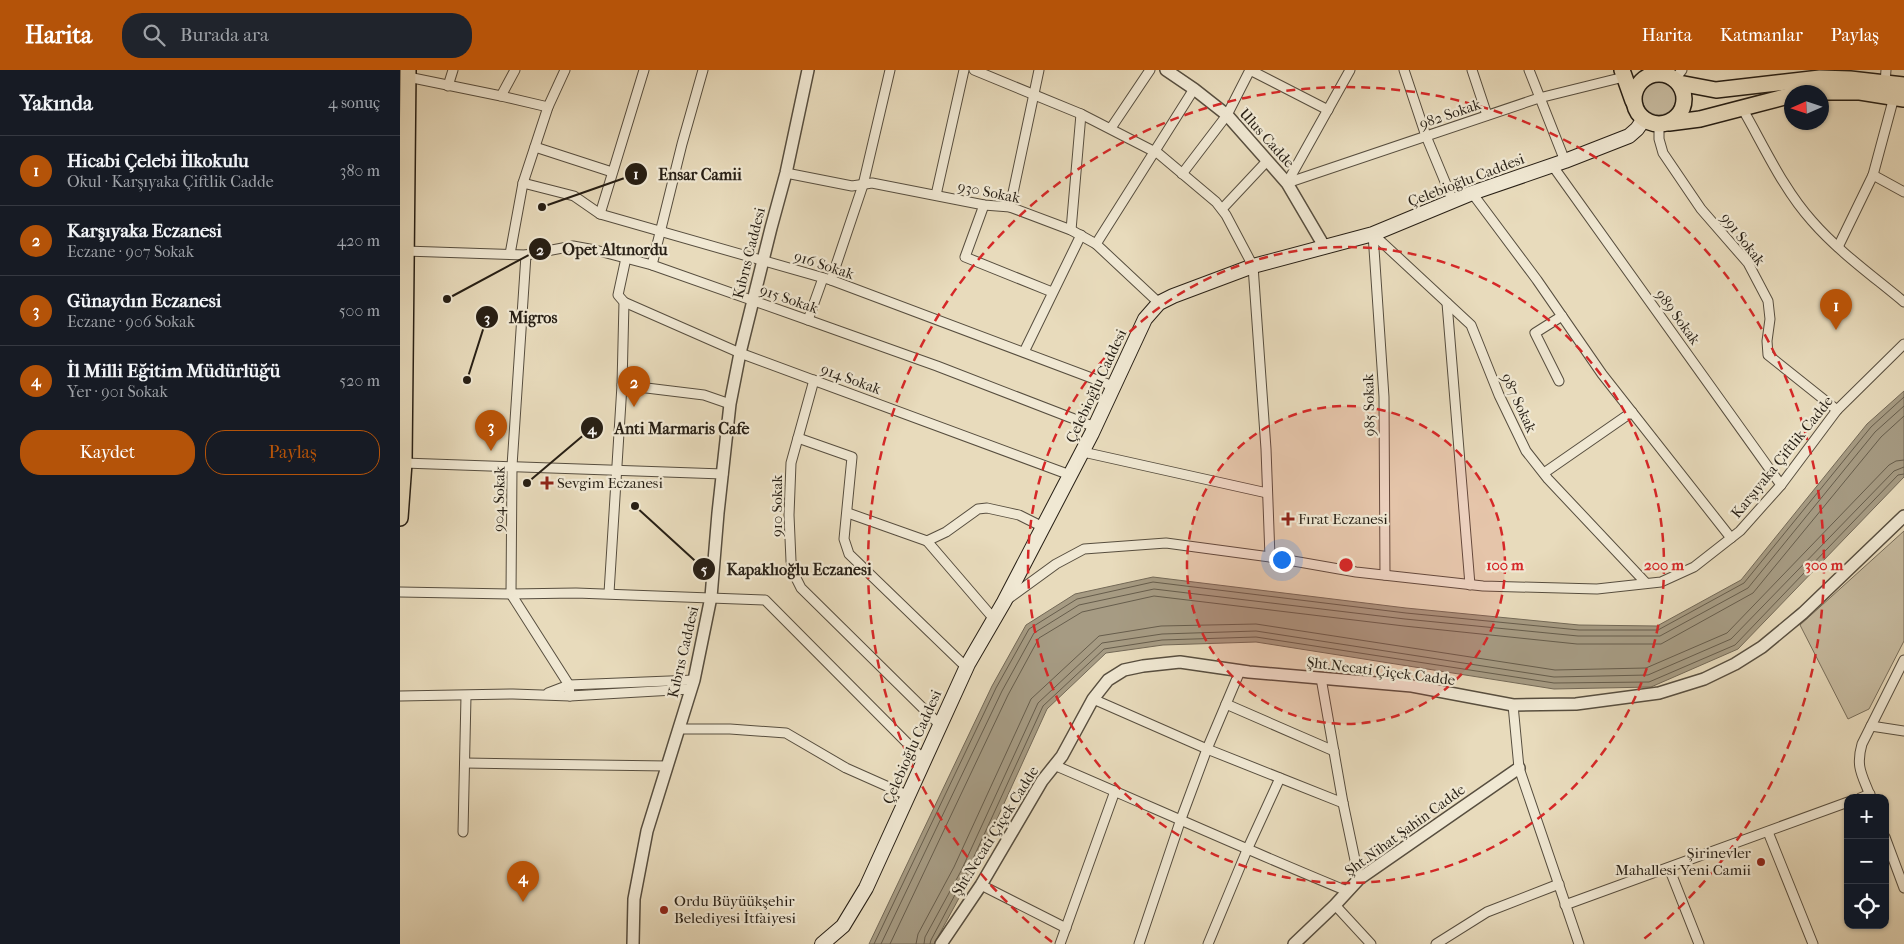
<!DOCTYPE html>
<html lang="tr">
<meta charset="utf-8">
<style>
body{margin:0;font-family:"IM FELL French Canon",serif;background:#20242c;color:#f1f3f6}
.controls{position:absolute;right:15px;bottom:15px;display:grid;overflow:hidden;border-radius:10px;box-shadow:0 1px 4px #0004}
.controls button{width:45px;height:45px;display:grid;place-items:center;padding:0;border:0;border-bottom:1px solid #363941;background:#171b24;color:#f1f3f6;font:25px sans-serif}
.compass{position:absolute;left:1384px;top:15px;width:45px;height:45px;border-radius:50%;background:#171b24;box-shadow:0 1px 4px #0004;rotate:267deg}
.you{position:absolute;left:881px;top:489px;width:18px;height:18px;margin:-12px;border:4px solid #fff;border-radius:50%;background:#1a73e8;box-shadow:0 0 0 8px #1a73e833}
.badge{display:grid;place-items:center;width:32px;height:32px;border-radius:50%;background:#b45309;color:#fff;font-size:16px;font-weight:700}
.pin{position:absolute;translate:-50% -41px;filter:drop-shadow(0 1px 2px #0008)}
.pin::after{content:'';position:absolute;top:26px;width:18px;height:15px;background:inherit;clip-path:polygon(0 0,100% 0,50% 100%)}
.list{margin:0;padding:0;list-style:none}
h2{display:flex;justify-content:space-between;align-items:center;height:65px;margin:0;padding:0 20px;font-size:21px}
h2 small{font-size:16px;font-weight:400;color:#9ea1a6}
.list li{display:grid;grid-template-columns:32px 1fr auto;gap:15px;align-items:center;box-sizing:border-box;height:70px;padding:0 20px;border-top:1px solid #363941}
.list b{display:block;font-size:19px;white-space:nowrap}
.list p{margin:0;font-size:16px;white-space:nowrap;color:#9ea1a6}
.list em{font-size:16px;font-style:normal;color:#9ea1a6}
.actions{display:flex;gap:10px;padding:15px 20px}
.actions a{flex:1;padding:11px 0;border:1px solid #b45309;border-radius:20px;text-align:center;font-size:18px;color:#b45309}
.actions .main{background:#b45309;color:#fff}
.icon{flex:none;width:28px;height:28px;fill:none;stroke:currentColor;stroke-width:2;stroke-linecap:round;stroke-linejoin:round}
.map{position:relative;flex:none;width:1504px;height:874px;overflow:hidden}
header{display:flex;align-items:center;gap:30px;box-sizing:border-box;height:70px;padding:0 25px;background:#b45309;color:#fff}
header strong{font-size:24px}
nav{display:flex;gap:28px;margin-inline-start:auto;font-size:18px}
.search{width:350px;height:45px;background:#20242c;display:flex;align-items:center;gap:12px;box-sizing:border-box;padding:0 18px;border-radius:20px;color:#9ea1a6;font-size:19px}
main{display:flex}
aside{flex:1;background:#171b24}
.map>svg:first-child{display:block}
.green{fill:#c7bba0;stroke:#776d5a}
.water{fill:#a69b83;stroke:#736957}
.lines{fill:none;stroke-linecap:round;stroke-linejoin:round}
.shore{stroke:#665d4c;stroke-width:1}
.minor-casing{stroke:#574e3f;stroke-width:11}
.tertiary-casing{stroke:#574e3f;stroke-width:14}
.secondary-casing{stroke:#271f15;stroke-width:16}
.trunk-casing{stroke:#271f15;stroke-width:18}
.minor{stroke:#f0e8d3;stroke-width:9}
.tertiary{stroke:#f0e8d3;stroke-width:11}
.secondary{stroke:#f0e8d3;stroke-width:14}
.trunk{stroke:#e8dbbc;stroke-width:15}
.ring{fill:none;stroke:#d62828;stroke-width:2.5;stroke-dasharray:9 6}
.poi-dot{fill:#8f2418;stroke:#f0e8d3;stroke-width:2}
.labels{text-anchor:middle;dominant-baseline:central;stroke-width:4.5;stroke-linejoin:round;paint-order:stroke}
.street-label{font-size:15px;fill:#271f15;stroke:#f0e8d3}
.poi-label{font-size:15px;fill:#271f15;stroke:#f0e8d3;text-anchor:start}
.centre{fill:#d62828;stroke:#f0e8d3;stroke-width:2.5}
.ring-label{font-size:15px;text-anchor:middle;font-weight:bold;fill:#d62828;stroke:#f0e8d3;stroke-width:4.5;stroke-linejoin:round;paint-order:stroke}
.leader{fill:none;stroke:#271f15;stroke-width:2}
.callout-dot{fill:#271f15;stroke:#f0e8d3;stroke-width:2}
.mark-label{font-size:15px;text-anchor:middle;font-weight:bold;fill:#fff}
.callout-label{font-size:16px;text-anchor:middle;font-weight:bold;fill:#271f15;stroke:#f0e8d3;stroke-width:4.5;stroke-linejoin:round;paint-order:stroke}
</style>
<header>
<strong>Harita</strong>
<div class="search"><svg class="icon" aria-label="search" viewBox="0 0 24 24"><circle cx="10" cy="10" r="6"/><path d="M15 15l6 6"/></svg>Burada ara</div>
<nav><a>Harita</a><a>Katmanlar</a><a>Paylaş</a></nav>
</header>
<main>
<aside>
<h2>Yakında<small>4 sonuç</small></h2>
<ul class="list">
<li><span class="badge">1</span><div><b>Hicabi Çelebi İlkokulu</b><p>Okul · Karşıyaka Çiftlik Cadde</p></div><em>380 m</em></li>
<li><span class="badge">2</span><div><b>Karşıyaka Eczanesi</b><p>Eczane · 907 Sokak</p></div><em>420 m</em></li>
<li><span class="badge">3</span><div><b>Günaydın Eczanesi</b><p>Eczane · 906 Sokak</p></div><em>500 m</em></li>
<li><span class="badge">4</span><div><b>İl Milli Eğitim Müdürlüğü</b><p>Yer · 901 Sokak</p></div><em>520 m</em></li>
</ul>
<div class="actions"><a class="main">Kaydet</a><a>Paylaş</a></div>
</aside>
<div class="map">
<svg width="1504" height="874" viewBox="0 0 1504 874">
<rect width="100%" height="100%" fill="#e8dbbc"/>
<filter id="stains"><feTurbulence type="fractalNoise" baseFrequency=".004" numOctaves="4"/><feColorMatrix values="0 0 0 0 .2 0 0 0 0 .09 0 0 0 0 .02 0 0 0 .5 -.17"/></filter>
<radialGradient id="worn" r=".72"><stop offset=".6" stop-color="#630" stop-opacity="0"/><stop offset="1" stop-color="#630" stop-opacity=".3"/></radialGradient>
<g class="green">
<circle cx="1259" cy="28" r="17"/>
<path d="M1504 461V571L1469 639 1448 649 1400 555Z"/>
</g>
<path class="water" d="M1504 321V407L1338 579 1251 617 1154 619 856 572 763 575 706 583 647 639 571 806 534 874H469L592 616 626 555 675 524 753 507 1006 538 1179 555 1257 556 1341 510 1467 354Z"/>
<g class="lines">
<g class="shore">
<path d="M474 874 596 618 629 559 677 529 753 512 1006 543 1179 560H1258L1344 513 1471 357 1504 327"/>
<path d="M481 874 602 621 634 563 679 535 754 519 1005 549 1178 566H1260L1348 518 1475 362 1504 336"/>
<path d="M490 874 608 625 639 568 682 542 754 526 1004 556 1177 574H1261L1353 523 1481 367 1504 346"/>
<path d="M516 874 518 864 554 797 631 629 699 566 761 556 856 554 1155 600 1246 598 1327 563 1489 395 1496 391 1504 390"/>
<path d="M524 874 525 867 561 801 638 633 702 573 762 564 856 561 1154 607 1248 605 1331 569 1494 401 1504 397"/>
<path d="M530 874 531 870 566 804 643 636 704 579 762 570 856 567 1154 613 1249 612 1335 575 1498 405 1504 404"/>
</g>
<defs>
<g id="minor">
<path d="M574 0 681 44 759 84 816 132 826 145 853 196 866 379 870 487"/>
<path d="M850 0 928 40"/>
<path d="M1004 0 1026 66 1053 131"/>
<path d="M1072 0 1087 45"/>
<path d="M1129 0 1165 91"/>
<path d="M8 7 101 26 148 37"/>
<path d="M1275 9 1282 0"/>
<path d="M1485 13 1486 0"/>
<path d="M48 16 53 0"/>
<path d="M101 26 115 0"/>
<path d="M1342 38C1364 76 1383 119 1412 151 1439 182 1473 206 1504 232"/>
<path d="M1259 54V69L1263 83 1301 139 1348 193 1368 231 1370 249 1367 271 1368 285 1437 340"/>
<path d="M711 58 750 0"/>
<path d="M135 77 212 102"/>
<path d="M1152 95 1381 415"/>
<path d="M386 103 452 116 472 113 584 135 610 137 671 160 696 174 759 233"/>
<path d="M782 104 827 45 850 0"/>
<path d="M1473 105 1504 122"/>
<path d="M123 113 174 126 200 144 431 210 713 316"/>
<path d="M887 113 1139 28 1224 7"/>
<path d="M887 113 950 0"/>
<path d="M1072 123 1137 210 1202 304 1331 468"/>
<path d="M536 125 564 0"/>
<path d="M584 135 565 187 652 222"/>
<path d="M610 137 639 0"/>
<path d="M822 139 867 91"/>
<path d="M200 144 244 0"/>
<path d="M671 160 681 44"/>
<path d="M973 164 1071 255 1099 325 1126 381 1148 409 1246 513"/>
<path d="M973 164 984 327 985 505"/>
<path d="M696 174 794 19"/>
<path d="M1438 177 1473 105 1494 27"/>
<path d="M5 181 126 185 173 176 195 180 252 195 408 250 537 296 695 357"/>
<path d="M110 184 123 113 148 37 165 0"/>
<path d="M126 185 112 396 111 524 169 615 170 626"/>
<path d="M252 195 282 74 303 0"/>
<path d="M431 210 463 115 490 0"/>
<path d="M224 232 340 283 670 405"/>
<path d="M1047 233 1070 515"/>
<path d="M408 250 423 208"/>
<path d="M624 282 681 165"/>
<path d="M414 310 391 393 389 445 391 491 395 506 401 518 540 655"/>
<path d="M1159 311 1135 263 1162 246"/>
<path d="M222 315 304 325 330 334"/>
<path d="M398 368 452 387 444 469 449 484 566 597"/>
<path d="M683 382 867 423"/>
<path d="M4 393 323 404"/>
<path d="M1144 403 1232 342"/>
<path d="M448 443 527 471 546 462 578 439 587 438 619 445 643 457"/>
<path d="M527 471 594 549"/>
<path d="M0 522 111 524 176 523 365 530 524 690"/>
<path d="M209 523 222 315 224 232 218 225 226 188"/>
<path d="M608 529 656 494 684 479 766 473 870 487 956 502 1083 516 1197 519 1261 512 1294 497 1340 461 1381 415 1437 340 1504 274"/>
<path d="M921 608 943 733 959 809"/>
<path d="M148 623 169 615 294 610"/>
<path d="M0 626 113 624 170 626 291 619"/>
<path d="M693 629 807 679 943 733"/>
<path d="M826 634 934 681"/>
<path d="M1113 635 1119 698 1179 874"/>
<path d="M1471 656 1504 661"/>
<path d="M279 659H330L386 663 446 698 509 726"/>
<path d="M65 693 267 696"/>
<path d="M654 695C752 737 849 781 947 821"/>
<path d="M1460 728 1470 724"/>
<path d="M1471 728C1463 706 1455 698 1462 674L1504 590"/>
<path d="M63 762 66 626"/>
<path d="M1368 762 1413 874"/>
<path d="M1485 767 1504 818"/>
<path d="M1269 798 1299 874"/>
<path d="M581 815 666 858"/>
<path d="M935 835 971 874"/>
<path d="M1165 835 1448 732"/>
<path d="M660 874 715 721"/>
<path d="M739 874 781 749 807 679 840 601"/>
<path d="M808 874 847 780 880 708"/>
<path d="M1036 874 1087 842 1159 814"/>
</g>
<g id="tertiary">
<path d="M766 0 794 19 827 45 887 113 924 176"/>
<path d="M233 874 234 829 247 761 294 610 311 527 318 443 330 334 340 283 371 158 386 103 408 0"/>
<path d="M541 874 581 815 642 711 662 686 693 629 708 610 724 600 743 596 780 592 849 602 1012 616 1113 635 1176 634 1259 623 1304 609 1335 594 1362 577 1403 543 1504 446"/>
<path d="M894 874 935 835 959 809 1119 698"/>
</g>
<path id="secondary" d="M422 874 443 856 466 818 568 594 604 532 692 363 745 249 759 233 773 226 853 196 973 164 1072 123 1165 91 1229 66 1237 59 1244 49"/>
<g id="trunk">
<path d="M1222 0 1233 31"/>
<circle cx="1259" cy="29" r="25"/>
<path d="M1279 13 1316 20 1420 8 1450 9 1504 15"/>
<path d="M1408 22H1460L1504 29"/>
<path d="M1269 53 1300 49 1392 25"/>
<path d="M0 448 4 393 8 0"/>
</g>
</defs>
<use href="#minor" class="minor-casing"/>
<use href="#tertiary" class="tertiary-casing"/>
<use href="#secondary" class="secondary-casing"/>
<use href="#trunk" class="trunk-casing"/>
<use href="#minor" class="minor"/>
<use href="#tertiary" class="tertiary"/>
<use href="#secondary" class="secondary"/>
<use href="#trunk" class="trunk"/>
</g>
<circle cx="946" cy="495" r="159" fill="#d62828" fill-opacity=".12"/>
<g class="ring">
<circle cx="946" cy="495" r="159"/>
<circle cx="946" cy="495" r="318"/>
<path d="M652 872A478 478 0 1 1 1240 872"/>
</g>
<g class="poi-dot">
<path d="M144.5 405.5h5v5h5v5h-5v5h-5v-5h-5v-5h5z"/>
<path d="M885.5 441.5h5v5h5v5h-5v5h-5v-5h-5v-5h5z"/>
<circle cx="1361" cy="792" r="5"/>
<circle cx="264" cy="840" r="5"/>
</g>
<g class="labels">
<g class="street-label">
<text transform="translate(1050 44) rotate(-19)">982 Sokak</text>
<text transform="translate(867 68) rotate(48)">Ulus Cadde</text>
<text transform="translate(1066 110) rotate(-21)">Çelebioğlu Caddesi</text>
<text transform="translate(589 122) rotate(11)">930 Sokak</text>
<text transform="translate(1343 169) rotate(52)">991 Sokak</text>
<text transform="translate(349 183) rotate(-76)">Kıbrıs Caddesi</text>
<text transform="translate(424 195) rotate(18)">916 Sokak</text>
<text transform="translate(389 229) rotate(19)">915 Sokak</text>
<text transform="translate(1278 247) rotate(54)">989 Sokak</text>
<text transform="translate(451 309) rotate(20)">914 Sokak</text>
<text transform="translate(696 316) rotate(-65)">Çelebioğlu Caddesi</text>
<text transform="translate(1119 333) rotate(65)">987 Sokak</text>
<text transform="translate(969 335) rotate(-92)">985 Sokak</text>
<text transform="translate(1382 387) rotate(-51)">Karşıyaka Çiftlik Cadde</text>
<text transform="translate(99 429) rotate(-89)">904 Sokak</text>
<text transform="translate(377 436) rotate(-90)">910 Sokak</text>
<text transform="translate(283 582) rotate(-77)">Kıbrıs Caddesi</text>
<text transform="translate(981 601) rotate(7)">Şht.Necati Çiçek Cadde</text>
<text transform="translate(512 677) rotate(-66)">Çelebioğlu Caddesi</text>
<text transform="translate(1005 760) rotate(-36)">Şht.Nihat Şahin Cadde</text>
<text transform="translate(595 761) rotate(-58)">Şht.Necati Çiçek Cadde</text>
</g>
<g class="poi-label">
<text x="157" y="413">Sevgim Eczanesi</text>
<text x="898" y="449">Fırat Eczanesi</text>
<text x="1351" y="783" text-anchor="end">Şirinevler<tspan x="1351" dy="17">Mahallesi Yeni Camii</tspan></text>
<text x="274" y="831">Ordu Büyüükşehir<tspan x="274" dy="17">Belediyesi İtfaiyesi</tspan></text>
</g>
</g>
<circle cx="946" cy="495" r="8" class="centre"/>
<g class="ring-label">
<text x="1105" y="500">100 m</text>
<text x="1264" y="500">200 m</text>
<text x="1424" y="500">300 m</text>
</g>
<path class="leader" d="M142 137L236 104M47 229L140 179M67 310L87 247M127 413L192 358M235 436L304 499"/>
<g class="callout-dot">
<circle cx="142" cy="137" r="5"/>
<circle cx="47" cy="229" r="5"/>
<circle cx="67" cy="310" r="5"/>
<circle cx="127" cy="413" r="5"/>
<circle cx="235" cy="436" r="5"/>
<circle cx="236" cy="104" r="12"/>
<circle cx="140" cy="179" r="12"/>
<circle cx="87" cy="247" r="12"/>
<circle cx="192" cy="358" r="12"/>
<circle cx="304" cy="499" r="12"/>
</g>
<g class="mark-label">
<text x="236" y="109">1</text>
<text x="140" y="185">2</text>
<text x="87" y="253">3</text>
<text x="192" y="364">4</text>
<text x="304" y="504">5</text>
</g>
<g class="callout-label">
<text x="300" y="110">Ensar Camii</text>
<text x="215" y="185">Opet Altınordu</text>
<text x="133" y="253">Migros</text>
<text x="282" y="364">Anti Marmaris Cafe</text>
<text x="399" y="505">Kapaklıoğlu Eczanesi</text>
</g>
<rect width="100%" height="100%" filter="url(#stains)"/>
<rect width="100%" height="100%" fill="url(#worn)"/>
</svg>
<div class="controls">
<button>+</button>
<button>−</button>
<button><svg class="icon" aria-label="locate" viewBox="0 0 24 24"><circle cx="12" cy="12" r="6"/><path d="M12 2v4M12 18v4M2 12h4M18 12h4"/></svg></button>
</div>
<svg class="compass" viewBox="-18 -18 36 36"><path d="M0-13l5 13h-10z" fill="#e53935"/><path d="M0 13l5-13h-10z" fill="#9ea1a6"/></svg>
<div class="you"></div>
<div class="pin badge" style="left:1436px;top:260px">1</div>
<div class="pin badge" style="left:234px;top:337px">2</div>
<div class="pin badge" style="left:91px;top:381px">3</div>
<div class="pin badge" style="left:123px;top:832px">4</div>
</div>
</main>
